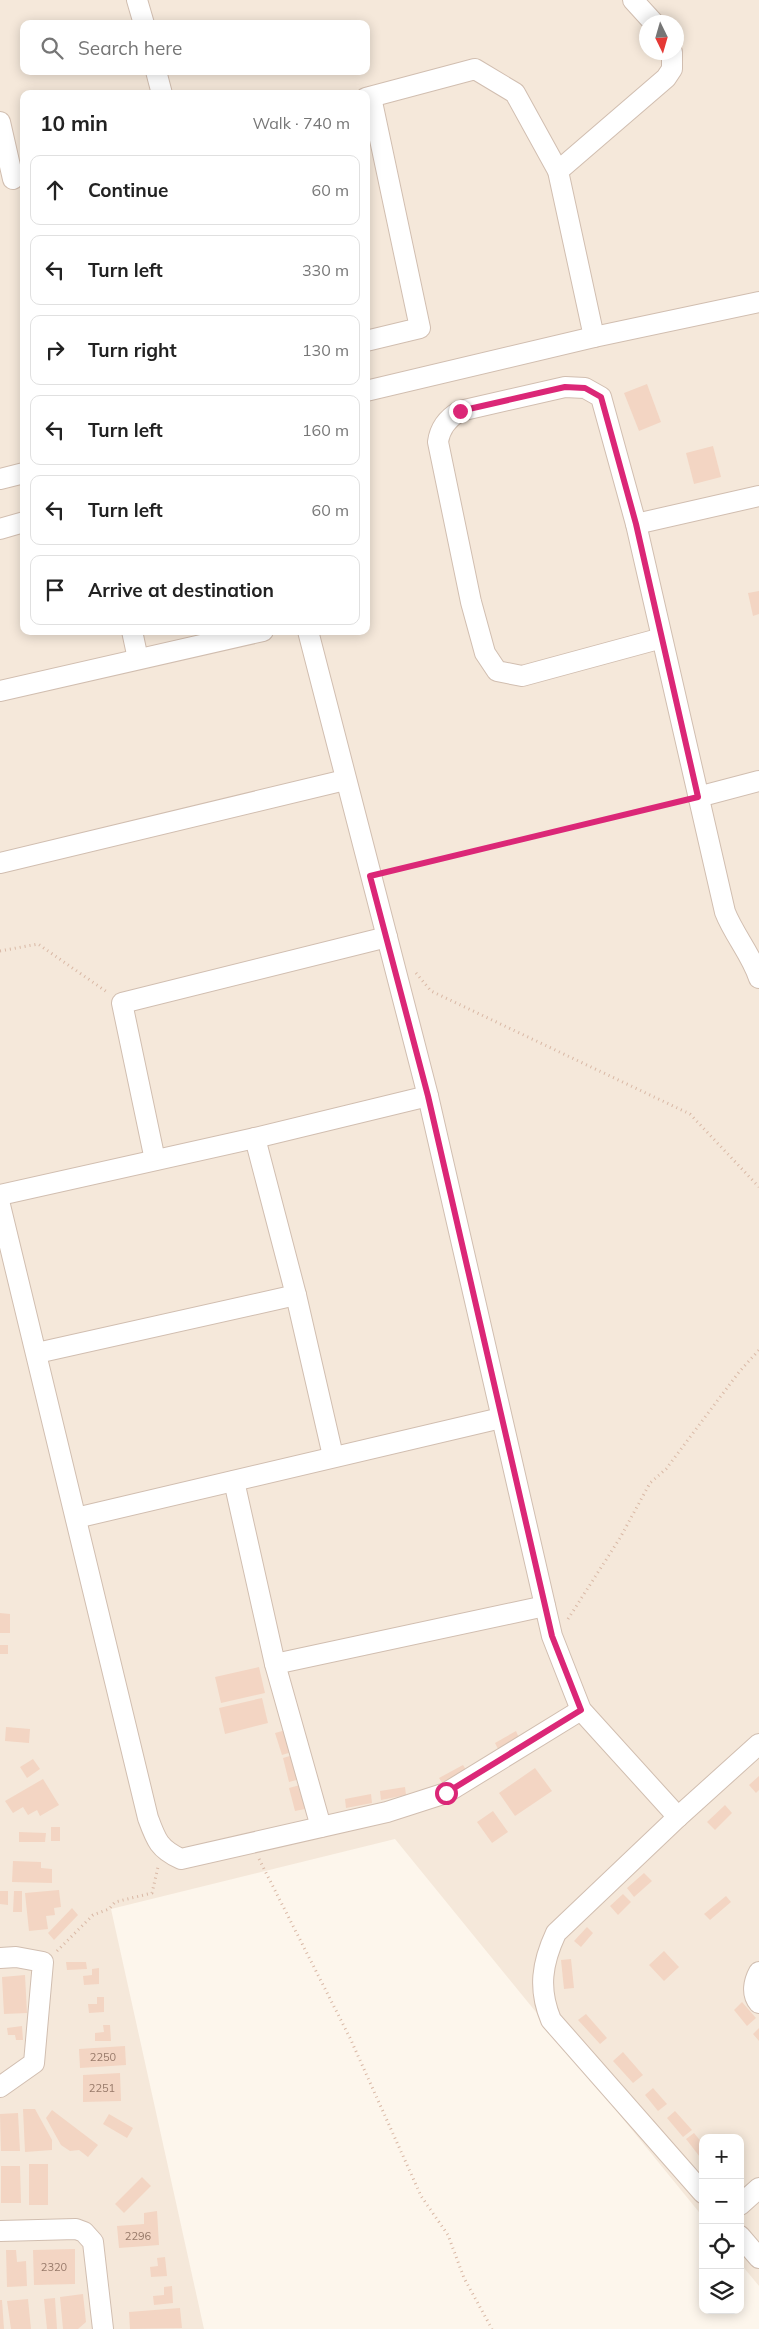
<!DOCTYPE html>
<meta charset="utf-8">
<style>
body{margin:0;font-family:Mulish,sans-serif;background:#f6f6f6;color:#222}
.controls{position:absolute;right:15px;bottom:15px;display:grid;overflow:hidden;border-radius:10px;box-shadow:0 2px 12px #0003}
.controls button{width:45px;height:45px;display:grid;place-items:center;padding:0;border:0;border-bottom:1px solid #e0e0e0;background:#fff;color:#222;font:25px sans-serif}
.compass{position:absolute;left:639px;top:15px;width:45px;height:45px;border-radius:50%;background:#fff;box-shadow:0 2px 12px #0003;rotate:175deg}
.stop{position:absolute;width:15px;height:15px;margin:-11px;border:4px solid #db2777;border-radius:50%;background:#fff}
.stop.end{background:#db2777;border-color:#fff;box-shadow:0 1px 5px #0008}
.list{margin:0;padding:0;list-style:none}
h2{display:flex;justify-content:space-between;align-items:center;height:65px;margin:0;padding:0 20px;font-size:21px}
h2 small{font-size:16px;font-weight:400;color:#767676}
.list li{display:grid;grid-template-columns:32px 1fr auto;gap:15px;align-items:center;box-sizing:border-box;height:70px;margin:0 10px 10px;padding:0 10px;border:1px solid #e0e0e0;border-radius:10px}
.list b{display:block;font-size:19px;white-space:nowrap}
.list em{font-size:16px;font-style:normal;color:#767676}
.icon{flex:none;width:28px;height:28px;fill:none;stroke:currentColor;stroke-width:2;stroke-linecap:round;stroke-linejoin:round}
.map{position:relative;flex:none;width:759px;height:2329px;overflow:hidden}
.search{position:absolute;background:#fff;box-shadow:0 2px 12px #0003;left:20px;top:20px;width:350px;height:55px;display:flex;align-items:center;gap:12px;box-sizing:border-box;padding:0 18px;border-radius:10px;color:#767676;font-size:19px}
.panel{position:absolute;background:#fff;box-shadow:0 2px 12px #0003;left:20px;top:90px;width:350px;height:545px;border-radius:10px}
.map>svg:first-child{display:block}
.residential{fill:#f5e8da;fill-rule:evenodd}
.building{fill:#f3d5c3}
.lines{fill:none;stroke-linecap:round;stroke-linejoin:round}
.minor-casing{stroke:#d1beb0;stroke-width:22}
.path{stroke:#d9b8a5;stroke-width:3;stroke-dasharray:1 4;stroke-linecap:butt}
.minor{stroke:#fff;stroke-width:20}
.route{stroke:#db2777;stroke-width:6}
.labels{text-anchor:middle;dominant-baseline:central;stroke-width:5;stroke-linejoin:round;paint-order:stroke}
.number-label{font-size:11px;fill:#987a6a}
</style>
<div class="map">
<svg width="759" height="2329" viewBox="0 0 759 2329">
<rect width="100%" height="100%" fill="#fdf6ec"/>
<path class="residential" d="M0 0H759V2286L740 2263V2138H703V2217L395 1839 111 1909 204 2329H0ZM646 22H676V52H646ZM24 24H366V71H24ZM24 94H366V631H24Z"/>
<g class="building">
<path d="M647 384 661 422 639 431 624 393Z"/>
<path d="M713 446 721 477 694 484 686 453Z"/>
<path d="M759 591V614L753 616 748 593Z"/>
<path d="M0 1613 10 1614V1633H0Z"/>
<rect x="0" y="1645" width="8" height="9"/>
<path d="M259 1667 265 1693 221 1703 215 1677Z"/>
<path d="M262 1698 268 1723 225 1734 219 1708Z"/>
<path d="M6 1727 30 1729 29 1743 5 1741Z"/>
<path d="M286 1730 292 1752 282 1755 275 1733Z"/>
<path d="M516 1731 520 1740 499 1751 495 1743Z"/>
<path d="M293 1755 300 1779 289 1782 283 1758Z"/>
<path d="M33 1759 40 1769 27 1778 20 1767Z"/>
<path d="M463 1765 468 1773 444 1786 439 1778Z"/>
<path d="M535 1768 552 1791 515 1816 499 1793Z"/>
<path d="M759 1776V1790L756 1793 749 1785Z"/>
<path d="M43 1779 59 1805 40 1816 37 1810 28 1815 23 1807 13 1813 5 1801Z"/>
<path d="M300 1785 305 1809 295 1811 289 1788Z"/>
<path d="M405 1787 406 1795 381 1800 380 1791Z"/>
<path d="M371 1794 372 1803 346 1808 345 1799Z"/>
<path d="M725 1805 732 1813 715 1830 707 1822Z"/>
<path d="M493 1811 508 1832 492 1843 477 1822Z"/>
<rect x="51" y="1827" width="9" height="14"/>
<path d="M19 1832 46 1833 45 1842H19Z"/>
<path d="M13 1861 41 1862V1868L52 1869V1883L12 1882Z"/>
<path d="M644 1873 652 1881 634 1897 627 1888Z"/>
<path d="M59 1890 61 1907 54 1908 55 1915 46 1916 48 1929 29 1931 25 1893Z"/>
<path d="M0 1891H8V1905L0 1904Z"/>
<path d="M14 1891H22V1912H13Z"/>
<path d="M623 1894 631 1902 618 1915 610 1906Z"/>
<path d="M726 1896 731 1902 710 1920 704 1914Z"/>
<path d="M72 1908 78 1915 54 1940 48 1933Z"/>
<path d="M587 1927 593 1933 581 1947 574 1941Z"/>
<path d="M664 1951 679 1967 664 1981 649 1965Z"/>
<path d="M571 1959 574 1988 564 1989 561 1960Z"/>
<path d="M66 1962H86L87 1969 67 1970Z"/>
<path d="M99 1968V1984L84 1985 83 1976 92 1975V1969Z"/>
<path d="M25 1975 27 2013 4 2014 2 1977Z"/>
<path d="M97 1997H104V2012L89 2013 88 2004H97Z"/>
<path d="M742 2002 756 2018 747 2026 734 2010Z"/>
<path d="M586 2014 607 2038 600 2044 578 2020Z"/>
<path d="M103 2025H110L111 2041H95V2033L104 2032Z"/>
<path d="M22 2026 23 2040H16L15 2035H8L7 2028Z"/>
<path d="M759 2028V2041L753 2034Z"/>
<path d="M125 2046 126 2065 80 2068 79 2049Z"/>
<path d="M623 2052 643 2075 633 2083 613 2061Z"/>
<path d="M120 2073 121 2101 83 2102V2075Z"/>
<path d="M653 2088 667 2104 658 2111 645 2095Z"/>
<path d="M23 2109H35L52 2140V2150L25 2152Z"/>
<path d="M52 2110 98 2145 88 2157 79 2150 70 2151 61 2145 46 2118Z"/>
<path d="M675 2111 692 2130 683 2137 667 2118Z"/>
<path d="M18 2113 20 2151H1L0 2114Z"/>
<path d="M109 2114 133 2128 127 2138 103 2124Z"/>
<path d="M694 2133 703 2144V2161L686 2139Z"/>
<rect x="29" y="2164" width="19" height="41"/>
<path d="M1 2166H20L21 2203H1Z"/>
<path d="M142 2177 151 2186 124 2213 115 2204Z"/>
<path d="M157 2211 159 2245 119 2248 117 2226 144 2224V2213Z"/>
<path d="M75 2249V2284L34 2285 33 2250Z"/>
<path d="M6 2250H16L17 2262 26 2261 27 2286 7 2287Z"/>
<path d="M165 2257 167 2276 151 2277 150 2267 158 2266 157 2258Z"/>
<path d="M172 2286 173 2303 154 2305 153 2296 164 2295V2287Z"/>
<path d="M83 2294 86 2322 78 2329H63L60 2297Z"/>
<path d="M55 2298 57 2329H47L44 2299Z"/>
<path d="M28 2299 31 2329H11L7 2301Z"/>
<path d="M0 2300H2L4 2329H0Z"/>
<path d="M180 2308 182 2328 130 2329 129 2312Z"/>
</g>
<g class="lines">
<defs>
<g id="minor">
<path d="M137 0 144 24"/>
<path d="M633 0 653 22"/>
<path d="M156 71 162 94"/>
<path d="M366 98 475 69 515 93 558 171 594 337"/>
<path d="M0 122 13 179"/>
<path d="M558 171 666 78 672 69V52"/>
<path d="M366 341 420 328 371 97"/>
<path d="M366 391 594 337 759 302"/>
<path d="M0 479 24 473"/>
<path d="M636 524 759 496"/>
<path d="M0 529 24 522"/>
<path d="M132 631 138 659"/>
<path d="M308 631 428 1096 552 1636 581 1710 678 1817"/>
<path d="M662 638 522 676 497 671 485 653 471 602 438 442C440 427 448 418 460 411L565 387 585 388 601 397 636 524 725 912C734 935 751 954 759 978"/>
<path d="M0 691 263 631"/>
<path d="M698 797 759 781"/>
<path d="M0 863 345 780"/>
<path d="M255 1138 296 1295 333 1456"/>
<path d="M155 1160 122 1003 387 937"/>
<path d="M0 1195 255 1138 428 1096"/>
<path d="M0 1205 148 1818C156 1840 159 1849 181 1859L387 1812 446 1793 581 1710"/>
<path d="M37 1353 296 1295"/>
<path d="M234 1481 275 1664 321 1827"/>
<path d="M76 1518 501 1418"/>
<path d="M275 1664 545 1606"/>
<path d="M0 1958 16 1957 43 1962 34 2063 0 2087"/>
<path d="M759 1972C754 1981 751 1994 759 2003"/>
<path d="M703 2193 551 2020C538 1989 542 1963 556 1933L678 1817 759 1744"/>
<path d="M740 2205 759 2188"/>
<path d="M0 2231 76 2229 84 2232 93 2242 103 2329"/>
<path d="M740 2236 759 2258"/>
</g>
</defs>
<use href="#minor" class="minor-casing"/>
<g class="path">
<path d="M387 872 683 800"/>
<path d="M0 951 38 944 107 992"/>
<path d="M416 973 431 991 690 1114 759 1187"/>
<path d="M568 1619 620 1538 650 1483 666 1469 739 1372 759 1350"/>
<path d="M259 1859 350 2038 421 2196 448 2235 464 2278 492 2329"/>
<path d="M57 1951 93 1915 109 1909 115 1902 152 1893 158 1867"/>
</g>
<use href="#minor" class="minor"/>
</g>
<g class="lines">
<path class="route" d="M446 1793 581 1710 552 1636 428 1096 370 876 698 797 636 524 601 397 585 388 565 387 460 411"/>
</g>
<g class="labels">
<g class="number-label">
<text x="103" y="2057">2250</text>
<text x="102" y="2088">2251</text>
<text x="138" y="2236">2296</text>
<text x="54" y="2267">2320</text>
</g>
</g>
</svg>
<div class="controls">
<button>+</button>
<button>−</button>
<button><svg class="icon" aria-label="locate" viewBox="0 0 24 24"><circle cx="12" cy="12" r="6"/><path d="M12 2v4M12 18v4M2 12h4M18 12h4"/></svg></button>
<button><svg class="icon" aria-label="layers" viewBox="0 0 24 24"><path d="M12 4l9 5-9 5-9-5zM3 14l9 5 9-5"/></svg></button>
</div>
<svg class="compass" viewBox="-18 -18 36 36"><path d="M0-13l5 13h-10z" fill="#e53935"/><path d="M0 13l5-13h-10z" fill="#767676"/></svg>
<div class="stop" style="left:446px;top:1793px"></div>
<div class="stop end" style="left:460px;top:411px"></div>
<div class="search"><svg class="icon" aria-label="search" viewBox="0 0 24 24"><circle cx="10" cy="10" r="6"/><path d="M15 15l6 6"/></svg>Search here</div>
<section class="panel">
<h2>10 min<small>Walk · 740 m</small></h2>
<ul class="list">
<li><svg class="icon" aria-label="ahead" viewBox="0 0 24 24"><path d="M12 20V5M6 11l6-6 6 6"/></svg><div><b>Continue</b></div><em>60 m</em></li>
<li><svg class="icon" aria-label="left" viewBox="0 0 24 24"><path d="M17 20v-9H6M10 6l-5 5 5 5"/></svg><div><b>Turn left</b></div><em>330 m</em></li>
<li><svg class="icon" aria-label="right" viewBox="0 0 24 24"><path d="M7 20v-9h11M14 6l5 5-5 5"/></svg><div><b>Turn right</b></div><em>130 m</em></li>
<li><svg class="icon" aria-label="left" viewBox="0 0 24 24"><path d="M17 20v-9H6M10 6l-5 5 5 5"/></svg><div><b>Turn left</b></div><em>160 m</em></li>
<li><svg class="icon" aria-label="left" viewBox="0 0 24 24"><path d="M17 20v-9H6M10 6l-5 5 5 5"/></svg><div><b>Turn left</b></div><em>60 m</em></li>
<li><svg class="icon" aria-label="arrive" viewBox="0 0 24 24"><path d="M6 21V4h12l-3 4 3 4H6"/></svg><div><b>Arrive at destination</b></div></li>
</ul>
</section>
</div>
